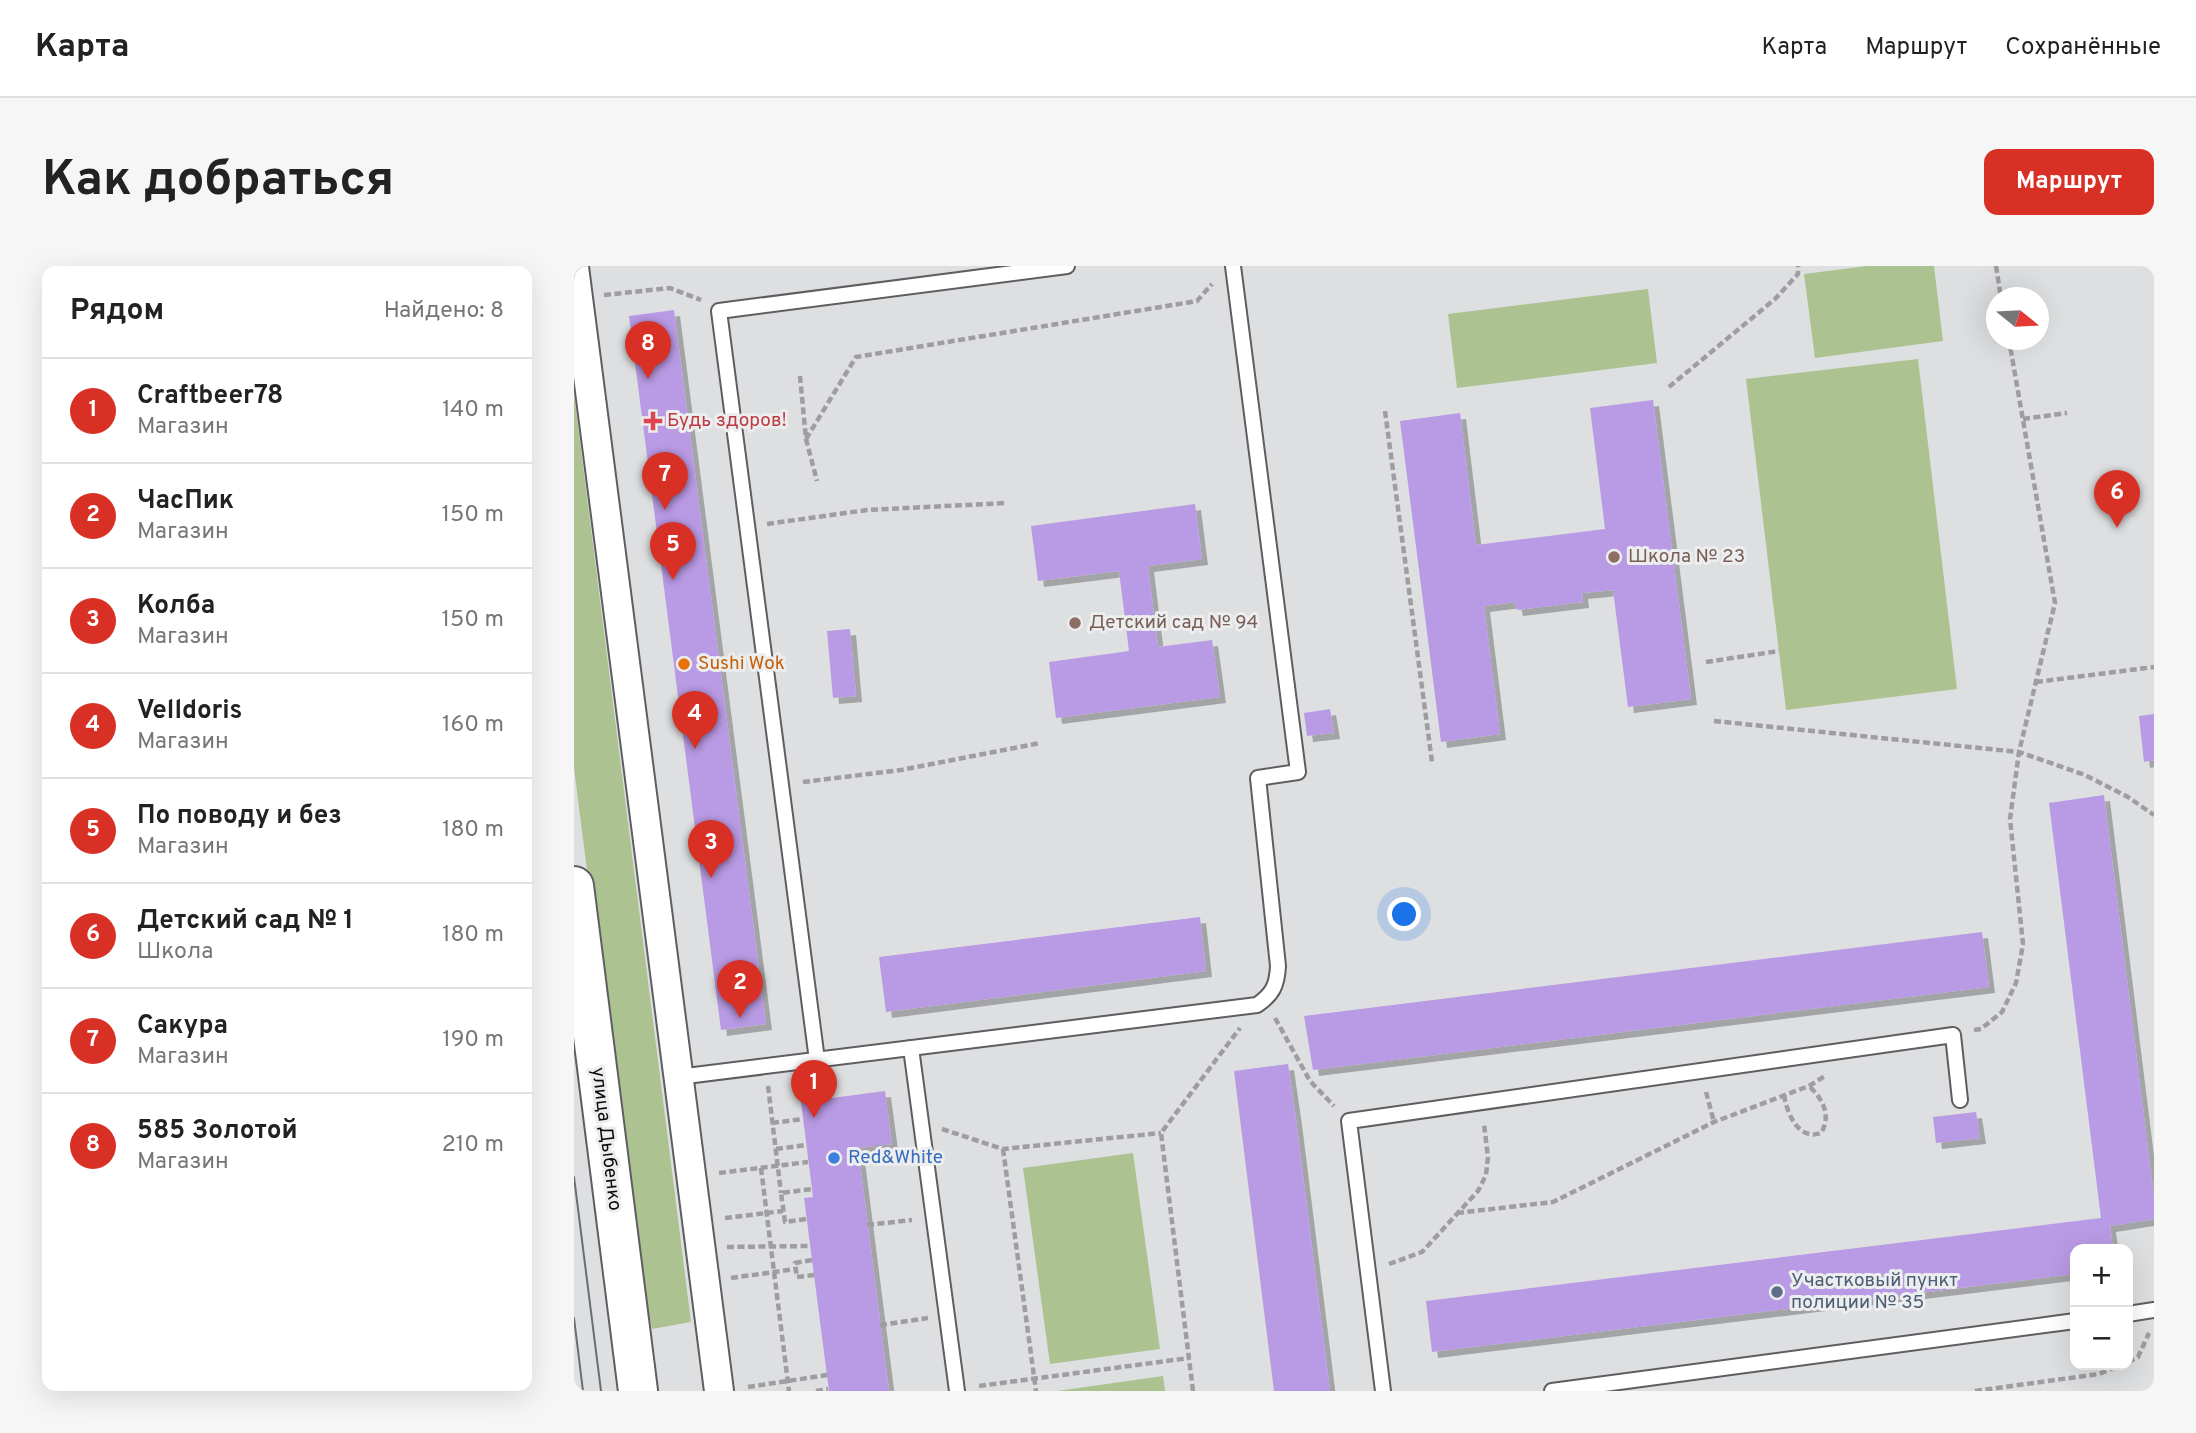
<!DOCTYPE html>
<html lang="ru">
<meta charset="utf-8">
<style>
body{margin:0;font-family:Overpass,sans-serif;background:#f6f6f6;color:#222}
.controls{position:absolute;right:21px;bottom:21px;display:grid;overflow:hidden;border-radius:14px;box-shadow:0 7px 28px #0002}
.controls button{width:63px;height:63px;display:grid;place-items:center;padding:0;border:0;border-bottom:2px solid #e0e0e0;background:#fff;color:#222;font:35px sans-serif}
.compass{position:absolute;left:1412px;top:21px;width:63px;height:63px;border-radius:50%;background:#fff;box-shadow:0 7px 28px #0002;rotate:108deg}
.you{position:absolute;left:831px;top:649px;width:24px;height:24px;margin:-18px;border:5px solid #fff;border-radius:50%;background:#1a73e8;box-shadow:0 0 0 10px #1a73e833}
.badge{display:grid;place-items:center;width:46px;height:46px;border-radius:50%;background:#d93025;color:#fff;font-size:23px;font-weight:700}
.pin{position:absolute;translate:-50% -58px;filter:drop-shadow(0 2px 4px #0008)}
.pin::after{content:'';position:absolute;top:37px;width:24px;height:21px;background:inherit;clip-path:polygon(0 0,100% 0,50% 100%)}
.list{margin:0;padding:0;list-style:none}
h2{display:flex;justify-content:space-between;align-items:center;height:91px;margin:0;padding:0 28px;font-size:30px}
h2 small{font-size:23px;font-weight:400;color:#767676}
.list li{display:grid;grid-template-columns:46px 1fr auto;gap:21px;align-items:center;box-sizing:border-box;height:105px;padding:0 28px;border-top:2px solid #e0e0e0}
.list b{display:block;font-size:26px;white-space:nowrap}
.list p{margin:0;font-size:23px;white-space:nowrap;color:#767676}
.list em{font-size:23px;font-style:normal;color:#767676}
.map{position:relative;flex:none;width:1580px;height:1125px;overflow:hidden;border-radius:14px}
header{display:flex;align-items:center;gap:42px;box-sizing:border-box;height:98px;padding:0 35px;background:#fff;border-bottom:2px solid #e0e0e0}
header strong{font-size:33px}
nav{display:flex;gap:38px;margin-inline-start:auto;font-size:24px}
.intro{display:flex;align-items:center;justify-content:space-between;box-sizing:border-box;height:168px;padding:0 42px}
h1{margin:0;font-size:49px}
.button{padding:18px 32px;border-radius:14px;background:#d93025;color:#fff;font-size:24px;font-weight:700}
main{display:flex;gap:42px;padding:0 42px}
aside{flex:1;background:#fff;border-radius:14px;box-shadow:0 7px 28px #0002}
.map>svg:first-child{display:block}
.green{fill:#acc391}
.building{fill:#b99ae4;filter:url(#shadow)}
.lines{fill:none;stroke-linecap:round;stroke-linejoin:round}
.lane-casing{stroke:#5e5e60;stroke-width:18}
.street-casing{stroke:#5e5e60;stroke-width:32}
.secondary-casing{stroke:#5e5e60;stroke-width:42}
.path{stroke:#9e9ea0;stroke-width:4.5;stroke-dasharray:7 3.5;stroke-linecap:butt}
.lane{stroke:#fff;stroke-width:14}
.street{stroke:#fff;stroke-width:28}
.secondary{stroke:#fff;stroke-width:38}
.tram{stroke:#6c6d6e;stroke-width:2}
.health-dot{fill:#e0444e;stroke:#ecedef;stroke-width:2.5}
.education-dot{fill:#8d6e63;stroke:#ecedef;stroke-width:2.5}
.food-dot{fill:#e8710a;stroke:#ecedef;stroke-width:2.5}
.shop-dot{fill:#3f7fe0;stroke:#ecedef;stroke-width:2.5}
.service-dot{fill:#5c6f8a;stroke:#ecedef;stroke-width:2.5}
.labels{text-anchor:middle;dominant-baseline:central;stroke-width:6;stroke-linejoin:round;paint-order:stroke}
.health-label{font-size:19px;fill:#be3a42;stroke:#ecedef;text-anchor:start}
.education-label{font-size:19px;fill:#785e54;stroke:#ecedef;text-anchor:start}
.food-label{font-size:19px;fill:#c56008;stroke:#ecedef;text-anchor:start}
.street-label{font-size:19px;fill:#0b0b0c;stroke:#ecedef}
.shop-label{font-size:19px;fill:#366cbe;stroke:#ecedef;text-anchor:start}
.service-label{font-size:19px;fill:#4e5e75;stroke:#ecedef;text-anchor:start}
</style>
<header>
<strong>Карта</strong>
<nav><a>Карта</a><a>Маршрут</a><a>Сохранённые</a></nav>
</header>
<div class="intro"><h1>Как добраться</h1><a class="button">Маршрут</a></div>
<main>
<aside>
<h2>Рядом<small>Найдено: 8</small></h2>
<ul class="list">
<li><span class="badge">1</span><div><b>Craftbeer78</b><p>Магазин</p></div><em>140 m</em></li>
<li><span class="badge">2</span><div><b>ЧасПик</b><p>Магазин</p></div><em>150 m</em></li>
<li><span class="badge">3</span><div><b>Колба</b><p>Магазин</p></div><em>150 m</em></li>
<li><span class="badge">4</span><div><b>Velldoris</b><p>Магазин</p></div><em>160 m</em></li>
<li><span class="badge">5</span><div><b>По поводу и без</b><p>Магазин</p></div><em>180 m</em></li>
<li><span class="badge">6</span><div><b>Детский сад № 1</b><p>Школа</p></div><em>180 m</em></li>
<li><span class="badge">7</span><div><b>Сакура</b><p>Магазин</p></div><em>190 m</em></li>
<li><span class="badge">8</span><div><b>585 Золотой</b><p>Магазин</p></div><em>210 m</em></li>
</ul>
</aside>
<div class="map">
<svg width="1580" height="1125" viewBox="0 0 1580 1125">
<defs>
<filter id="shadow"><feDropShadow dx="6" dy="6" stdDeviation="0" flood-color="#0004"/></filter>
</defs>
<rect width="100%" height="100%" fill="#dedfe1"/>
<g class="green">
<path d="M1293 0H1360L1369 75 1241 92 1230 8Z"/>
<path d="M1074 23 1083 97 883 122 874 48Z"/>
<path d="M1344 93 1383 423 1212 444 1172 113Z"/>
<path d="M0 128 117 1056 78 1063 62 990 0 502Z"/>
<path d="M559 887 586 1083 476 1098 449 902Z"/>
<path d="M589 1110 591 1125H483Z"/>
</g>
<g class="building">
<path d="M100 44 192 758 147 764 55 50Z"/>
<path d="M1079 134 1117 433 1054 441 1039 324 1008 327 1009 336 943 344 941 336 910 340 926 468 867 476 826 155 886 147 902 279 1031 263 1016 142Z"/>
<path d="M621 238 628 293 574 300 584 381 638 374 646 431 482 452 475 396 555 385 545 305 464 315 457 260Z"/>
<path d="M276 363 282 430 259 432 253 365Z"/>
<path d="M756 443 760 467 733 470 730 447Z"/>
<path d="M1580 448V494L1570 496 1565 450Z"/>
<path d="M1530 529 1580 932V953L1536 960 1539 983H1501V1008L858 1086 852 1035 1527 952 1475 537Z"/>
<path d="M626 651 632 705 312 746 305 691Z"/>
<path d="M1408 666 1415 721 739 804 730 750Z"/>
<path d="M714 798 722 853 756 1125H700L660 805Z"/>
<path d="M311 825 318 878 284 882 315 1125H255L230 932 239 931 227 836Z"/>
<path d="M1402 846 1406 872 1362 877 1359 851Z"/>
</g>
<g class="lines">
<defs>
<g id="lane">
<path d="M337 782 383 1125"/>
<path d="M243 794 145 45 493 0"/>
<path d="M104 811 683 739C699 728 703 719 704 700L684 512 724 506 659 0"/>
<path d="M1554 1048 1580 1044"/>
<path d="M809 1125 775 855 1379 769 1386 834"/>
<path d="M978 1125 1501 1055"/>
</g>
<path id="street" d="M0 1 145 1125"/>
<path id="secondary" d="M0 620 64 1125"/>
</defs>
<use href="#lane" class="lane-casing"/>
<use href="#street" class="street-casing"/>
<use href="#secondary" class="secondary-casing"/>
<g class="path">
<path d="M1422 0 1427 32"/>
<path d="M30 29 96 22 127 34"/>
<path d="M226 110 232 173 243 215"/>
<path d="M1095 121 1201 33 1224 8V0"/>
<path d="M811 145 858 496"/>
<path d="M1449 153 1493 147"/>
<path d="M232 173 282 91 623 35 638 18"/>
<path d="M193 258 293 244 432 237"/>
<path d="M1132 396 1205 385"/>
<path d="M1462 416 1580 401"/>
<path d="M1140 455 1445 486 1511 509 1554 531 1580 549"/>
<path d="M229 516 327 504 466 477"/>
<path d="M701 752 736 815 760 840"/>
<path d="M1400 764 1407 763 1428 746 1442 717 1449 678 1436 553 1445 486 1481 337 1435 74"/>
<path d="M194 820 207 927"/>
<path d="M1132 826 1140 856"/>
<path d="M1210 829C1213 847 1224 875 1247 867 1258 849 1248 832 1235 820"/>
<path d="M198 857 229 853"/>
<path d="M368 863 429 883 587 867"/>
<path d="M305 879V887L328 884"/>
<path d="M202 883 232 879"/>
<path d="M429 883 462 1125"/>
<path d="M187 902 215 1125"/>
<path d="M145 907 234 896"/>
<path d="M883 947 979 936 1140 856 1235 820 1251 810"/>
<path d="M151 952 209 945"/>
<path d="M232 953 211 956 207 927 238 923"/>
<path d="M293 959 338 954"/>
<path d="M153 981 236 980"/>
<path d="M238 994 221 997 223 1011 240 1009"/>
<path d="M815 998 848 986 904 925 912 909 914 891 910 858"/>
<path d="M157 1012 222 1003"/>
<path d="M306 1059 354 1052"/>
<path d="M1554 1096 1564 1091 1575 1067"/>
<path d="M0 1120 1 1125"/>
<path d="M405 1120 615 1092"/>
<path d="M174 1121 253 1109"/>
<path d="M242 1125 254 1123"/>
<path d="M619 1125 587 867 666 762"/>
<path d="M1401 1125 1525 1108 1546 1099"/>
</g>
<use href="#lane" class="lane"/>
<use href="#street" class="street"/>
<use href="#secondary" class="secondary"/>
<g class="tram">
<path d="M0 911 27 1125"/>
<path d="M0 1052 9 1125"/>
</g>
</g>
<path class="health-dot" d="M75.5 144.5h7v7h7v7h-7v7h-7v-7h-7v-7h7z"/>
<g class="education-dot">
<circle cx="1040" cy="291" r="7"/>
<circle cx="501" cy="357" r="7"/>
</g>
<circle class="food-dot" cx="110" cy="398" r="7"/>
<circle class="shop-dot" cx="260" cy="892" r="7"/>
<circle class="service-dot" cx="1203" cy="1026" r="7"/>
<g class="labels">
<g class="health-label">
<text x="93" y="155">Будь здоров!</text>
</g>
<g class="education-label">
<text x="1054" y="291">Школа № 23</text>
<text x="515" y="357">Детский сад № 94</text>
</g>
<g class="food-label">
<text x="124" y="398">Sushi Wok</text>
</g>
<g class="street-label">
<text transform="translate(32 873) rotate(83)">улица Дыбенко</text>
</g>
<g class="shop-label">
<text x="274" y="892">Red&amp;White</text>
</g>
<g class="service-label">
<text x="1217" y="1015">Участковый пункт<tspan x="1217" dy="22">полиции № 35</tspan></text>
</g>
</g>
</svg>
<div class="controls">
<button>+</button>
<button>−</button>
</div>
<svg class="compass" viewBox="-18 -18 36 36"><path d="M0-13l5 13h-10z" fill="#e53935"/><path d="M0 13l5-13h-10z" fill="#767676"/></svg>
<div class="you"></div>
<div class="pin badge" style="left:240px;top:852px">1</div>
<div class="pin badge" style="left:166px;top:752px">2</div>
<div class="pin badge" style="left:137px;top:612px">3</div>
<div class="pin badge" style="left:121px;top:483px">4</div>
<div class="pin badge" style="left:99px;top:314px">5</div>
<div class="pin badge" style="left:1543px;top:262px">6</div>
<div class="pin badge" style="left:91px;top:244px">7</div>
<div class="pin badge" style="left:74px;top:113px">8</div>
</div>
</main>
